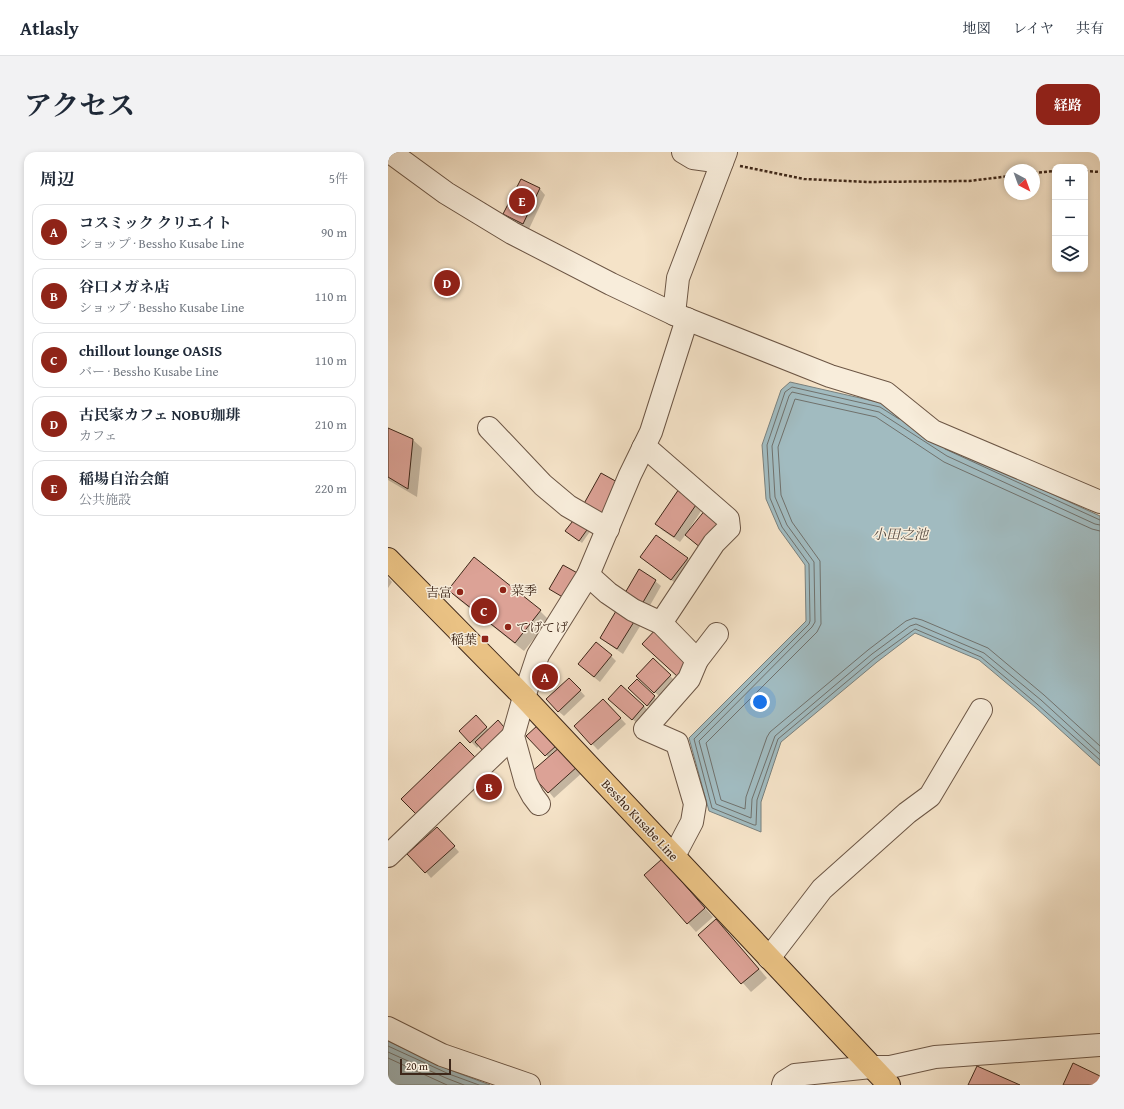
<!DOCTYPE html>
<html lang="ja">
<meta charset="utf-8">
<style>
body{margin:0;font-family:"Gentium Book Plus","Noto Serif JP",serif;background:#f2f2f3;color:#1f2937}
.controls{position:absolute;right:12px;top:12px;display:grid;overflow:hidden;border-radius:8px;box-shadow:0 2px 6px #0003}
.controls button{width:36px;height:36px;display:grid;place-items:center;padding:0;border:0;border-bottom:1px solid #e0e1e3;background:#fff;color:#1f2937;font:20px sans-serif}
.compass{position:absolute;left:616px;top:12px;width:36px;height:36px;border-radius:50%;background:#fff;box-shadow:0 2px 6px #0003;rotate:139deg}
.scale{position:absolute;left:12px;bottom:10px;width:51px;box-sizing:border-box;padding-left:4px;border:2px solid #3e2719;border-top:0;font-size:11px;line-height:14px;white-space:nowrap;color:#3e2719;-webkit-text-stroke:3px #f8eddb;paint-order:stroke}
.you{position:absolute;left:372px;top:550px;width:14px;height:14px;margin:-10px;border:3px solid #fff;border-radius:50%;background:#1a73e8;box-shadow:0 0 0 6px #1a73e833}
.badge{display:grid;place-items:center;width:26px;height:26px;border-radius:50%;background:#8f2418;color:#fff;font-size:13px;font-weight:700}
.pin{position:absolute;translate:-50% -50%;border:2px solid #fff;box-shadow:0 1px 4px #0006}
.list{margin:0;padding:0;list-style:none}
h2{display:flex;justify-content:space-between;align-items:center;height:52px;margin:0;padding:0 16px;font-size:17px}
h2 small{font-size:13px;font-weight:400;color:#747a83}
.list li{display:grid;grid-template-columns:26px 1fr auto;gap:12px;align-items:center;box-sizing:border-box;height:56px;margin:0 8px 8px;padding:0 8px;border:1px solid #e0e1e3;border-radius:12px}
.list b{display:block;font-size:15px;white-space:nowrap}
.list p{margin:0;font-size:13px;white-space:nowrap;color:#747a83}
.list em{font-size:13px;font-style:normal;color:#747a83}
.icon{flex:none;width:22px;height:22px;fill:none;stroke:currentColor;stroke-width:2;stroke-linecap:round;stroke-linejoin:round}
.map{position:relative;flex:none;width:712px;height:933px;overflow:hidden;border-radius:12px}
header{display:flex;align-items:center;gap:24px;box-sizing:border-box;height:56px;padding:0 20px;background:#fff;border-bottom:1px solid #e0e1e3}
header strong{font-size:19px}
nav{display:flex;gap:22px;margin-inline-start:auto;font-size:14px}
.intro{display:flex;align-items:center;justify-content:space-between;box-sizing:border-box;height:96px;padding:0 24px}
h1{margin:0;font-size:28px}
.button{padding:10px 18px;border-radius:12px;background:#8f2418;color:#fff;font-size:14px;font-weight:700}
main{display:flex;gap:24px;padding:0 24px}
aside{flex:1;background:#fff;border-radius:12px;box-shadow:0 2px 6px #0003}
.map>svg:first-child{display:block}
.water{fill:#a1bbc0;stroke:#79807d}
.shadow{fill:#0003}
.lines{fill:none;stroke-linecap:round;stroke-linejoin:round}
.shore{stroke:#70716c;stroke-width:1}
.building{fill:#dca296;stroke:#3e2719}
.minor-casing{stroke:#6c5645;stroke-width:24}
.major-casing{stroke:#3e2719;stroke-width:24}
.path{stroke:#3e2719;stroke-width:2.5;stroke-dasharray:3 2;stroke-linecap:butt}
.minor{stroke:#f8eddb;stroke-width:22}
.major{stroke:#eac284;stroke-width:22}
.poi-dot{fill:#8f2418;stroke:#f8eddb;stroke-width:1.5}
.labels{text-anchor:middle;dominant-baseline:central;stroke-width:3;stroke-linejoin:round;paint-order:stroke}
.poi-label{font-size:13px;fill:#3e2719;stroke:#f8eddb;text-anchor:start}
.street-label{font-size:13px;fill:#3e2719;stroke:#f8eddb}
.water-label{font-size:14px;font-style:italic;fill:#574c43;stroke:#f8eddb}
</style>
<header>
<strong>Atlasly</strong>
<nav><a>地図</a><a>レイヤ</a><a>共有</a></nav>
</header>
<div class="intro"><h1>アクセス</h1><a class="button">経路</a></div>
<main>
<aside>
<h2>周辺<small>5件</small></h2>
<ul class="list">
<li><span class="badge">A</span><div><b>コスミック クリエイト</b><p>ショップ · Bessho Kusabe Line</p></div><em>90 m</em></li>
<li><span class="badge">B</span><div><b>谷口メガネ店</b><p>ショップ · Bessho Kusabe Line</p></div><em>110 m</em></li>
<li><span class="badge">C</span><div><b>chillout lounge OASIS</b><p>バー · Bessho Kusabe Line</p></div><em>110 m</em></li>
<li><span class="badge">D</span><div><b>古民家カフェ NOBU珈琲</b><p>カフェ</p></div><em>210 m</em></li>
<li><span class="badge">E</span><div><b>稲場自治会館</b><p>公共施設</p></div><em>220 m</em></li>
</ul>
</aside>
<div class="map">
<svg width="712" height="933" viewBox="0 0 712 933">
<rect width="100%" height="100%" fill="#f5e3c8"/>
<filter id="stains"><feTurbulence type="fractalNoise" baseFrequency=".005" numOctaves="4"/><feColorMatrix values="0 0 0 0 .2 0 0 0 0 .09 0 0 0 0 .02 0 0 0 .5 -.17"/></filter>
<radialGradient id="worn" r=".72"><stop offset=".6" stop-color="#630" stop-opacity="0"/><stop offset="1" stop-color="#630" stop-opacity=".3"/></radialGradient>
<g class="water">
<path d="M402 230 494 251 563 296 712 364V614L647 555 591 508 527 481 489 510 393 590 373 650V680L321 659 301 586 418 469 417 413 391 377 378 347 374 293 393 238Z"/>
<path d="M0 889 62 918 102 933H0Z"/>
</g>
<g class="shadow">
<path d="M133 28 152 37 157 43 141 77 122 68 117 62Z"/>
<path d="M0 277 25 288 34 296 29 345 0 328Z"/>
<path d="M291 338 315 356 302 376 303 377 304 388 298 382 292 390 274 378 269 372Z"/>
<path d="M188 366 203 378 194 391 181 381Z"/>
<path d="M253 405 299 407 305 412 290 433 259 410Z"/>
<path d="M87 406 152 459 161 468 136 499 70 447 61 438Z"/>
<path d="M0 425 4 430 0 436Z"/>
<path d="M267 429 273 434 260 457 243 447Z"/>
<path d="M231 456 254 471 235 502 219 491 213 486Z"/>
<path d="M223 504 228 509 212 530 197 518Z"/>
<path d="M265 507 288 530 273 546 250 524Z"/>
<path d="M249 528 272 551 265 558 241 536Z"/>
<path d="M187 533 197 544 176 564 170 559Z"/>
<path d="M227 552 256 554 261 560 250 572Z"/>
<path d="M221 554 238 572 210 598 187 574Z"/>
<path d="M88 565 101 578 89 596 73 579Z"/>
<path d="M150 575 195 620 166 646 161 640V606L140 584Z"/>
<path d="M55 682 71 700 43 726 38 720Z"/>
<path d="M282 717 325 765 308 780 300 771Z"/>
<path d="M337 777 379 826 363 840 312 783Z"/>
</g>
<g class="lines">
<g class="shore">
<path d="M511 267 492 255 404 235 397 240 379 293 382 346 394 375 421 412 422 469 421 472 306 587 324 656 366 673H368L369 648 390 587 487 506 527 477 593 505 649 552 712 608"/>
<path d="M557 297 712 368"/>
<path d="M712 373 707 372 559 304 491 260 404 240 401 244 384 294 387 345 399 373 426 410 427 470 424 475 311 589 328 652 363 666 364 647 387 584 484 502 522 474 528 472 596 501 653 548 712 602"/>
<path d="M712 379 704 377 556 310 488 265 407 247 390 295 393 343 404 370 432 409 433 472 429 480 318 591 333 648 357 657 358 645 379 585 382 580 480 498 518 469 526 466 534 468 600 496 656 543 712 594"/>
<path d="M0 894 61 922 91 933"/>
<path d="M0 900 58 926 76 933"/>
<path d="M0 906 59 933"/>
</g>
</g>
<g class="building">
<path d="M133 27 152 36 135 72 115 62Z"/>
<path d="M0 276 25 287 20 337 0 325Z"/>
<path d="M213 321 231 331 212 366 193 357Z"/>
<path d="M291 337 310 350 286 385 267 372Z"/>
<path d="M318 357 334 370 313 396 297 383Z"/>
<path d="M188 365 201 375 191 389 177 379Z"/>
<path d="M268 383 300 406 283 428 252 405Z"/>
<path d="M86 405 153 458 127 491 60 438Z"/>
<path d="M175 413 193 423 178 447 161 437Z"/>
<path d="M251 417 268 428 254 452 237 441Z"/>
<path d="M231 454 249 465 229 497 212 486Z"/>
<path d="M270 475 306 508 290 525 254 492Z"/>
<path d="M208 490 224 503 206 525 190 512Z"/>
<path d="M265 506 283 523 266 541 248 524Z"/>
<path d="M181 526 193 538 170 560 158 547Z"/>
<path d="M249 527 267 544 259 554 240 536Z"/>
<path d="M233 533 256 554 244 568 220 547Z"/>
<path d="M215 547 233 566 203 593 186 574Z"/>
<path d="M88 563 99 575 82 591 71 579Z"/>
<path d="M110 568 121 581 98 602 87 590Z"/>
<path d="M150 573 169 593 157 604 138 584Z"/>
<path d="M72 590 90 608 31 665 13 647Z"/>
<path d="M172 595 190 614 160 641 142 621Z"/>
<path d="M49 675 67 694 37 721 19 702Z"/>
<path d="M274 707 317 756 299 772 256 723Z"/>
<path d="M328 767 371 817 353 832 310 783Z"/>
<path d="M685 911 712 924V933H675Z"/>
<path d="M589 914 632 933H580Z"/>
</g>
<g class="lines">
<defs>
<g id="minor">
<path d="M2 0 58 41 124 81 223 132 286 162 442 224 498 241 545 279 712 350"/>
<path d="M295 0 305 6 334 10"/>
<path d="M286 162 290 126 338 0"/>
<path d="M101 276 155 333 180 354 220 377"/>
<path d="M255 296 263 300 340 367 341 376 326 391 273 471"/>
<path d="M200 423 220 441 245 458 273 471 309 508"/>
<path d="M151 652 145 644 138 631 125 584 136 545 150 503 200 423 242 323 263 280 299 167"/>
<path d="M0 704 125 584"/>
<path d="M286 704 304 670 307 652 289 591 257 577 301 527 309 508 329 482"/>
<path d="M381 806 434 737 519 661 542 644 593 558"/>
<path d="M0 876 54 903 141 933"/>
<path d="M395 933 396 930 407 923 483 915H502L547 905 712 893"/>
</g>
<path id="major" d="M0 407 136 545 501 933"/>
</defs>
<use href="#minor" class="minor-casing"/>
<use href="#major" class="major-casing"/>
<g class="path">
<path d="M352 14 416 27 480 30 581 29 622 24"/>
<path d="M697 19 712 20"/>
<path d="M646 21 667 19"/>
</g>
<use href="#minor" class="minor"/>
<use href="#major" class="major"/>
</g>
<g class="poi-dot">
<circle cx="115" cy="438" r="4"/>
<circle cx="72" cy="440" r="4"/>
<circle cx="120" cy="475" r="4"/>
<rect x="93" y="483" width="8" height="8" rx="2"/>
</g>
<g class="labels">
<g class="poi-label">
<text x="123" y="438">菜季</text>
<text x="64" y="440" text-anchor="end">吉富</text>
<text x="128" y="475">てげてげ</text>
<text x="89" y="487" text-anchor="end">稲葉</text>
</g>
<g class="street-label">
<text transform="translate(252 668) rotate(47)">Bessho Kusabe Line</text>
</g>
<g class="water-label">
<text x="512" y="382">小田之池</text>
</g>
</g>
<rect width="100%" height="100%" filter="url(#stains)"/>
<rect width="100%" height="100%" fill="url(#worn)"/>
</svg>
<div class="controls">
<button>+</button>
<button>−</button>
<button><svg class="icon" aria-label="layers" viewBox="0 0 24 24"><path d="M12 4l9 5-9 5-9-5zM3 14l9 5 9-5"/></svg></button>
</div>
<svg class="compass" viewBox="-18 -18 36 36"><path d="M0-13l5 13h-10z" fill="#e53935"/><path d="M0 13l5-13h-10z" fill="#747a83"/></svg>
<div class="scale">20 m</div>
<div class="you"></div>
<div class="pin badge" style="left:157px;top:525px">A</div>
<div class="pin badge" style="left:101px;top:635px">B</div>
<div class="pin badge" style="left:96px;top:459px">C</div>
<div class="pin badge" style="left:59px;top:131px">D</div>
<div class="pin badge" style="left:134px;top:49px">E</div>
</div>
</main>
